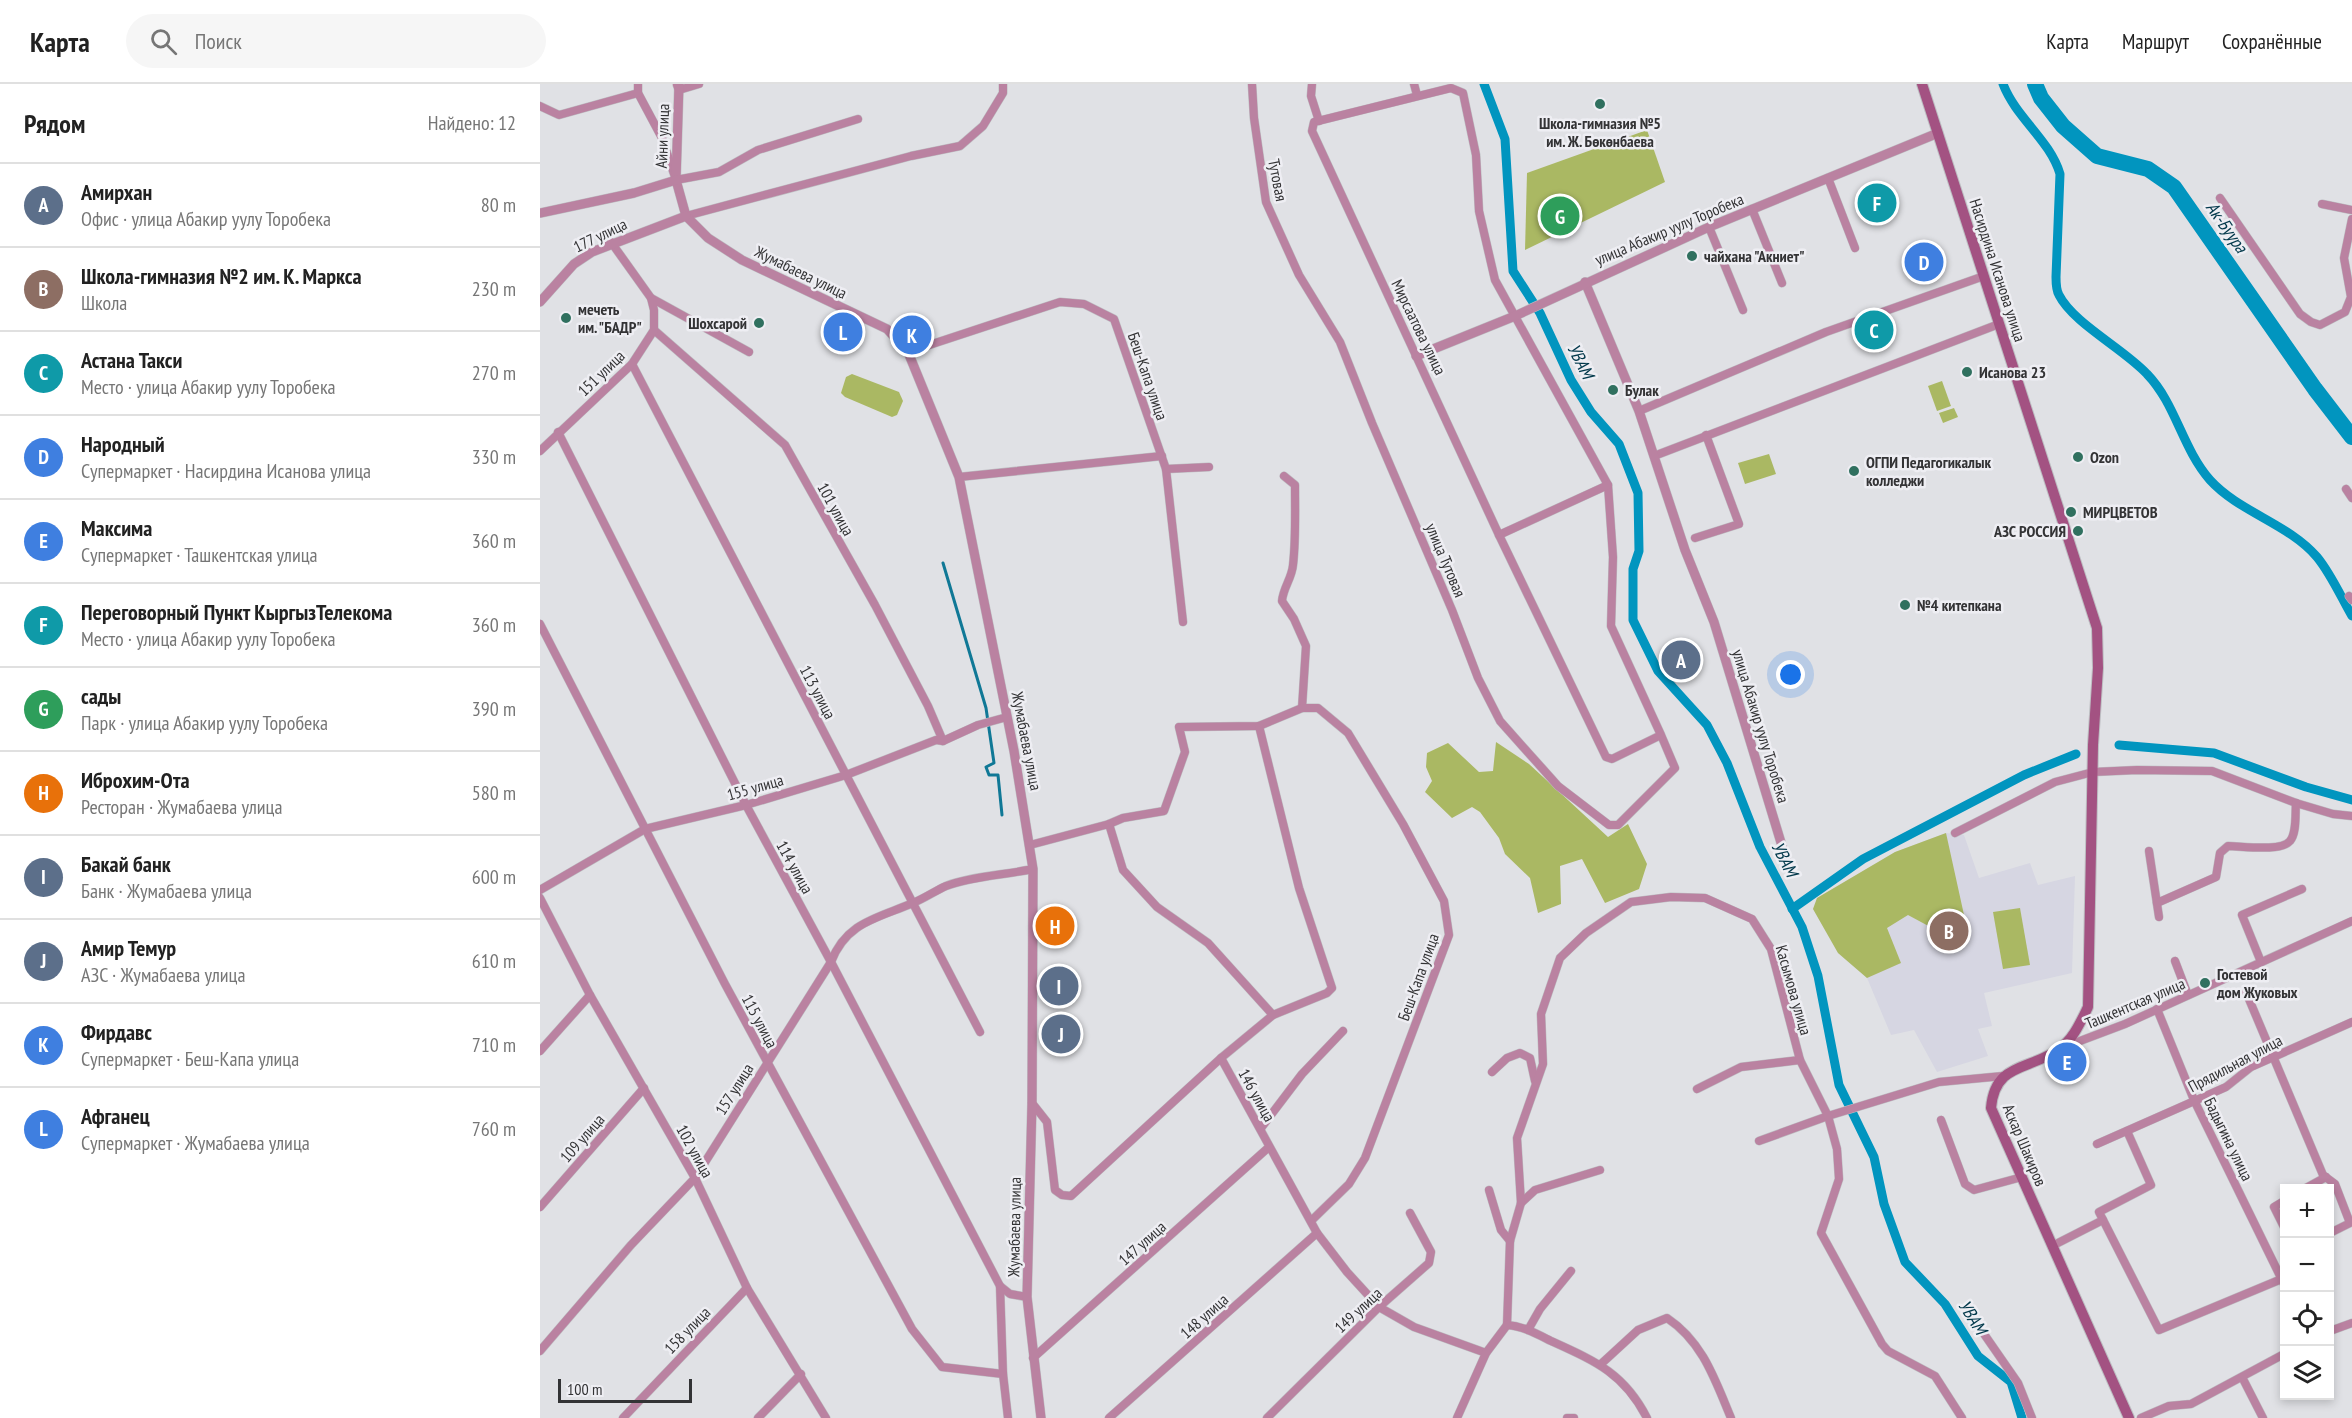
<!DOCTYPE html>
<html lang="ru">
<meta charset="utf-8">
<style>
body{margin:0;font-family:"PT Sans Narrow",sans-serif;background:#f6f6f6;color:#222}
.controls{position:absolute;right:18px;bottom:18px;display:grid;overflow:hidden;border-radius:0px;box-shadow:0 3px 9px #0003}
.controls button{width:54px;height:54px;display:grid;place-items:center;padding:0;border:0;border-bottom:2px solid #e0e0e0;background:#fff;color:#222;font:30px sans-serif}
.scale{position:absolute;left:18px;bottom:15px;width:134px;box-sizing:border-box;padding-left:6px;border:3px solid #333335;border-top:0;font-size:16px;line-height:21px;white-space:nowrap;color:#333335;-webkit-text-stroke:4px #eeeef3;paint-order:stroke}
.you{position:absolute;left:1251px;top:591px;width:21px;height:21px;margin:-15px;border:4px solid #fff;border-radius:50%;background:#1a73e8;box-shadow:0 0 0 9px #1a73e833}
.badge{display:grid;place-items:center;width:39px;height:39px;border-radius:50%;background:#db2777;color:#fff;font-size:20px;font-weight:700}
.pin{position:absolute;translate:-50% -50%;border:3px solid #fff;box-shadow:0 2px 6px #0006}
.list{margin:0;padding:0;list-style:none}
h2{display:flex;justify-content:space-between;align-items:center;height:78px;margin:0;padding:0 24px;font-size:26px}
h2 small{font-size:20px;font-weight:400;color:#767676}
.list li{display:grid;grid-template-columns:39px 1fr auto;gap:18px;align-items:center;box-sizing:border-box;height:84px;padding:0 24px;border-top:2px solid #e0e0e0}
.list b{display:block;font-size:22px;white-space:nowrap}
.list p{margin:0;font-size:20px;white-space:nowrap;color:#767676}
.list em{font-size:20px;font-style:normal;color:#767676}
.icon{flex:none;width:33px;height:33px;fill:none;stroke:currentColor;stroke-width:2;stroke-linecap:round;stroke-linejoin:round}
.map{position:relative;flex:none;width:1812px;height:1334px;overflow:hidden}
header{display:flex;align-items:center;gap:36px;box-sizing:border-box;height:84px;padding:0 30px;background:#fff;border-bottom:2px solid #e0e0e0}
header strong{font-size:28px}
nav{display:flex;gap:33px;margin-inline-start:auto;font-size:21px}
.search{width:420px;height:54px;background:#f6f6f6;display:flex;align-items:center;gap:15px;box-sizing:border-box;padding:0 21px;border-radius:33px;color:#767676;font-size:22px}
main{display:flex}
aside{flex:1;background:#fff}
.map>svg:first-child{display:block}
.built{fill:#d6d6e2}
.green{fill:#aab863}
.lines{fill:none;stroke-linecap:round;stroke-linejoin:round}
.stream{stroke:#107896;stroke-width:3}
.canal{stroke:#0195bf;stroke-width:9}
.river{stroke:#0195bf;stroke-width:16}
.minor-casing{stroke:#bdbec2;stroke-width:9}
.tertiary-casing{stroke:#bdbec2;stroke-width:10}
.secondary-casing{stroke:#bdbec2;stroke-width:12}
.minor{stroke:#ba82a1;stroke-width:8}
.tertiary{stroke:#ba82a1;stroke-width:9}
.secondary{stroke:#a35282;stroke-width:10}
.poi-dot{fill:#30705f;stroke:#eeeef3;stroke-width:2}
.labels{text-anchor:middle;dominant-baseline:central;stroke-width:5;stroke-linejoin:round;paint-order:stroke}
.poi-label{font-size:16px;font-weight:bold;fill:#333335;stroke:#eeeef3;text-anchor:start}
.street-label{font-size:16px;fill:#333335;stroke:#eeeef3}
.water-label{font-size:18px;font-style:italic;fill:#03394b;stroke:#eeeef3}
</style>
<header>
<strong>Карта</strong>
<div class="search"><svg class="icon" aria-label="search" viewBox="0 0 24 24"><circle cx="10" cy="10" r="6"/><path d="M15 15l6 6"/></svg>Поиск</div>
<nav><a>Карта</a><a>Маршрут</a><a>Сохранённые</a></nav>
</header>
<main>
<aside>
<h2>Рядом<small>Найдено: 12</small></h2>
<ul class="list">
<li><span class="badge" style="background:#5c6f8a">A</span><div><b>Амирхан</b><p>Офис · улица Абакир уулу Торобека</p></div><em>80 m</em></li>
<li><span class="badge" style="background:#8d6e63">B</span><div><b>Школа-гимназия №2 им. К. Маркса</b><p>Школа</p></div><em>230 m</em></li>
<li><span class="badge" style="background:#0f9aa8">C</span><div><b>Астана Такси</b><p>Место · улица Абакир уулу Торобека</p></div><em>270 m</em></li>
<li><span class="badge" style="background:#3f7fe0">D</span><div><b>Народный</b><p>Супермаркет · Насирдина Исанова улица</p></div><em>330 m</em></li>
<li><span class="badge" style="background:#3f7fe0">E</span><div><b>Максима</b><p>Супермаркет · Ташкентская улица</p></div><em>360 m</em></li>
<li><span class="badge" style="background:#0f9aa8">F</span><div><b>Переговорный Пункт КыргызТелекома</b><p>Место · улица Абакир уулу Торобека</p></div><em>360 m</em></li>
<li><span class="badge" style="background:#2e9e5b">G</span><div><b>сады</b><p>Парк · улица Абакир уулу Торобека</p></div><em>390 m</em></li>
<li><span class="badge" style="background:#e8710a">H</span><div><b>Иброхим-Ота</b><p>Ресторан · Жумабаева улица</p></div><em>580 m</em></li>
<li><span class="badge" style="background:#5c6f8a">I</span><div><b>Бакай банк</b><p>Банк · Жумабаева улица</p></div><em>600 m</em></li>
<li><span class="badge" style="background:#5c6f8a">J</span><div><b>Амир Темур</b><p>АЗС · Жумабаева улица</p></div><em>610 m</em></li>
<li><span class="badge" style="background:#3f7fe0">K</span><div><b>Фирдавс</b><p>Супермаркет · Беш-Капа улица</p></div><em>710 m</em></li>
<li><span class="badge" style="background:#3f7fe0">L</span><div><b>Афганец</b><p>Супермаркет · Жумабаева улица</p></div><em>760 m</em></li>
</ul>
</aside>
<div class="map">
<svg width="1812" height="1334" viewBox="0 0 1812 1334">
<rect width="100%" height="100%" fill="#e0e1e5"/>
<path class="built" d="M1406 749 1424 751 1439 794 1490 779 1498 801 1535 792 1532 889 1444 909 1452 942 1438 945 1448 972 1397 988 1374 946 1351 951 1327 894 1298 869 1273 825 1277 814 1355 768Z"/>
<g class="green">
<path d="M1107 46 1125 98 985 166 987 89Z"/>
<path d="M312 290 359 308 363 317 357 331 352 333 305 313 301 309 306 293Z"/>
<path d="M1402 297 1411 322 1397 327 1388 302Z"/>
<path d="M1414 324 1418 333 1403 339 1399 329Z"/>
<path d="M1229 370 1236 390 1205 400 1198 379Z"/>
<path d="M956 658 989 680 1068 753 1088 740 1107 780 1099 805 1065 819 1042 775 1020 782 1021 820 998 829 990 794 965 770 959 754 940 728 932 723 912 734 885 708 892 697 886 683 887 669 908 659 939 688 953 687Z"/>
<path d="M1406 749 1426 840 1407 852 1368 831 1347 844 1361 879 1327 894 1298 869 1273 825 1277 814 1355 768Z"/>
<path d="M1480 824 1490 881 1463 885 1453 828Z"/>
</g>
<g class="lines">
<path class="stream" d="M403 479 446 624 454 679 446 683 449 691H458L462 731"/>
<g class="canal">
<path d="M944 0 965 55 973 187 1000 229 1031 296 1051 328 1079 360 1098 409 1099 467 1093 485V536L1118 587 1167 641 1187 679 1220 763 1262 843 1278 892 1299 1001 1334 1073 1344 1120 1365 1178 1405 1220 1438 1272 1471 1298 1482 1334"/>
<path d="M1463 0C1476 34 1510 56 1520 90L1516 193C1516 198 1516 206 1519 211 1533 239 1584 265 1607 290 1636 320 1642 364 1670 396 1699 428 1749 440 1777 473 1791 490 1801 513 1812 532"/>
<path d="M1579 661 1674 669 1766 703 1812 716"/>
<path d="M1252 825 1323 775 1484 691 1536 670"/>
</g>
<path class="river" d="M1495 0 1501 14 1523 42 1557 72 1608 85 1634 103 1775 305 1812 353"/>
<defs>
<g id="minor">
<path d="M98 0V9L122 54 136 96 179 88 218 66 318 35"/>
<path d="M712 0 714 34 726 118 759 191 800 258 832 339 912 526 938 594 960 637 1018 702 1069 741H1078L1135 684 1121 651 1072 675 1066 673 959 451 772 47 774 38 911 4 923 9 936 71 939 127 955 196 1068 401 1073 473 1071 542 1121 651"/>
<path d="M772 0 771 12 779 37"/>
<path d="M874 0 877 11"/>
<path d="M137 1 139 6 159 0"/>
<path d="M0 22 19 31 98 9"/>
<path d="M1288 94 1315 164"/>
<path d="M1680 114 1760 230 1771 238 1780 241 1805 228 1811 213 1804 174 1812 135"/>
<path d="M1782 120 1812 126"/>
<path d="M1212 125 1242 199"/>
<path d="M146 132 371 72 420 62 443 42 463 9V0"/>
<path d="M1169 143 1203 226"/>
<path d="M111 214 209 268"/>
<path d="M114 246 245 361 335 521 388 622 403 657"/>
<path d="M368 268 520 218 544 220 574 235 626 385 643 538"/>
<path d="M92 280 440 948"/>
<path d="M1099 327 1286 248 1444 192"/>
<path d="M18 348 206 721 291 878 460 1202 470 1210 487 1213"/>
<path d="M0 367 92 280 114 246V226L111 214 71 158"/>
<path d="M1114 372 1459 240"/>
<path d="M626 385 669 383"/>
<path d="M744 392 755 401C755 427 756 455 753 481 752 494 743 504 742 517L754 535 766 562 762 624"/>
<path d="M419 393 622 372"/>
<path d="M1806 405 1812 414"/>
<path d="M959 451 1068 401"/>
<path d="M1155 454 1199 440 1166 351"/>
<path d="M1809 512 1812 516"/>
<path d="M0 540 185 900 372 1245 402 1283 463 1290"/>
<path d="M569 740 583 734 624 727 645 668 639 643 719 642 762 624H778L808 649 863 740 904 817 909 851 825 1074 809 1100 771 1137"/>
<path d="M1415 749 1515 698 1553 688 1597 686 1672 687 1756 719 1793 730 1812 732"/>
<path d="M490 761 569 740 583 786 617 823 668 859 733 931"/>
<path d="M1609 767 1619 833"/>
<path d="M0 806 105 745 206 721 306 691 396 656 403 657 438 641 467 633"/>
<path d="M0 814 50 911 155 1094 207 1204 286 1334"/>
<path d="M1617 819 1676 793 1680 769 1688 762C1702 762 1741 768 1750 757 1757 749 1755 730 1756 719"/>
<path d="M1635 877 1648 911"/>
<path d="M1721 878 1702 831 1762 805"/>
<path d="M1706 908 1783 1091 1795 1100 1810 1139 1790 1149"/>
<path d="M1617 925 1654 1016 1744 1200"/>
<path d="M1524 963 1585 940 1812 837"/>
<path d="M0 967 50 911"/>
<path d="M681 974 733 931 787 909 792 904 759 804 719 642"/>
<path d="M952 988 967 974 980 969 990 974 995 997"/>
<path d="M1157 1005 1201 983 1260 976"/>
<path d="M492 1019 507 1038 515 1106 522 1111 531 1112 681 974 777 1149 807 1188 839 1223 874 1243 946 1269"/>
<path d="M1401 1036 1425 1100 1434 1106 1482 1093"/>
<path d="M721 1044 762 990 803 947"/>
<path d="M1587 1047 1611 1101 1559 1128 1619 1246 1744 1194"/>
<path d="M1219 1057 1288 1032 1399 998 1463 992"/>
<path d="M1557 1060 1686 1003 1711 983 1812 938"/>
<path d="M1766 1104 1786 1093"/>
<path d="M949 1106 961 1146 970 1157"/>
<path d="M1744 1117 1734 1123 1744 1143"/>
<path d="M981 1119 995 1106 1060 1086"/>
<path d="M0 1123 104 1004"/>
<path d="M1512 1162 1563 1136"/>
<path d="M460 1202 463 1290 468 1334"/>
<path d="M1426 1224 1478 1299 1492 1334"/>
<path d="M967 1241 970 1157 981 1119 977 1054 1003 980 1001 930 1020 874 1046 849 1091 818 1131 813 1165 814 1212 835 1231 865 1260 976 1288 1032 1297 1065 1299 1095 1281 1149 1342 1260 1348 1267 1395 1292 1422 1334"/>
<path d="M967 1241C983 1242 997 1250 1011 1257 1055 1277 1084 1289 1107 1334"/>
<path d="M988 1246 1000 1225 1031 1187"/>
<path d="M1790 1247 1812 1239"/>
<path d="M0 1267 91 1161 155 1094 291 878C306 838 338 834 373 819 385 814 395 807 406 802 432 792 465 791 493 785"/>
<path d="M493 1274 729 1063"/>
<path d="M1061 1280 1098 1246 1127 1234C1163 1258 1175 1296 1191 1334"/>
<path d="M1702 1293 1723 1334"/>
<path d="M83 1334 207 1204"/>
<path d="M218 1334 261 1290"/>
<path d="M569 1334 777 1149"/>
<path d="M727 1334 839 1223 889 1179 891 1168 870 1129"/>
<path d="M917 1334 946 1269 967 1241"/>
<path d="M1027 1334H1034"/>
<path d="M1601 1334 1629 1322 1651 1320 1744 1270"/>
</g>
<g id="tertiary">
<path d="M139 0 136 96 146 132 168 154 202 176 347 245 368 268 419 393 474 667 493 785 492 1019 487 1213 501 1334"/>
<path d="M0 129 94 109 136 96"/>
<path d="M1045 198 1099 327 1145 466 1174 538 1249 785"/>
<path d="M0 218 34 180 52 168 146 132"/>
<path d="M876 272 975 232 1169 143 1398 49"/>
</g>
<path id="secondary" d="M1382 0 1557 544 1558 584 1553 661 1548 923C1541 937 1533 956 1519 965 1489 987 1455 978 1451 1024L1589 1334"/>
</defs>
<use href="#minor" class="minor-casing"/>
<use href="#tertiary" class="tertiary-casing"/>
<use href="#secondary" class="secondary-casing"/>
<use href="#minor" class="minor"/>
<use href="#tertiary" class="tertiary"/>
<use href="#secondary" class="secondary"/>
</g>
<g class="poi-dot">
<circle cx="1060" cy="20" r="6"/>
<circle cx="1152" cy="172" r="6"/>
<circle cx="26" cy="234" r="6"/>
<circle cx="219" cy="239" r="6"/>
<circle cx="1427" cy="288" r="6"/>
<circle cx="1073" cy="306" r="6"/>
<circle cx="1538" cy="373" r="6"/>
<circle cx="1314" cy="387" r="6"/>
<circle cx="1531" cy="428" r="6"/>
<circle cx="1538" cy="447" r="6"/>
<circle cx="1365" cy="521" r="6"/>
<circle cx="1665" cy="899" r="6"/>
</g>
<g class="labels">
<g class="poi-label">
<text x="1060" y="39" text-anchor="middle">Школа-гимназия №5<tspan x="1060" dy="18">им. Ж. Бөкөнбаева</tspan></text>
<text x="1164" y="172">чайхана "Акниет"</text>
<text x="38" y="225">мечеть<tspan x="38" dy="18">им. "БАДР"</tspan></text>
<text x="207" y="239" text-anchor="end">Шохсарой</text>
<text x="1439" y="288">Исанова 23</text>
<text x="1085" y="306">Булак</text>
<text x="1550" y="373">Ozon</text>
<text x="1326" y="378">ОГПИ Педагогикалык<tspan x="1326" dy="18">колледжи</tspan></text>
<text x="1543" y="428">МИРЦВЕТОВ</text>
<text x="1526" y="447" text-anchor="end">АЗС РОССИЯ</text>
<text x="1377" y="521">№4 китепкана</text>
<text x="1677" y="890">Гостевой<tspan x="1677" dy="18">дом Жуковых</tspan></text>
</g>
<g class="street-label">
<text transform="translate(122 52) rotate(-88)">Айни улица</text>
<text transform="translate(738 96) rotate(79)">Тутовая</text>
<text transform="translate(1129 145) rotate(-23)">улица Абакир уулу Торобека</text>
<text transform="translate(60 151) rotate(-26)">177 улица</text>
<text transform="translate(1458 186) rotate(72)">Насирдина Исанова улица</text>
<text transform="translate(261 188) rotate(26)">Жумабаева улица</text>
<text transform="translate(879 243) rotate(64)">Мирсаатова улица</text>
<text transform="translate(61 289) rotate(-44)">151 улица</text>
<text transform="translate(608 292) rotate(71)">Беш-Капа улица</text>
<text transform="translate(296 425) rotate(61)">101 улица</text>
<text transform="translate(906 476) rotate(67)">улица Тутовая</text>
<text transform="translate(278 608) rotate(62)">113 улица</text>
<text transform="translate(1221 642) rotate(73)">улица Абакир уулу Торобека</text>
<text transform="translate(487 657) rotate(79)">Жумабаева улица</text>
<text transform="translate(215 703) rotate(-16)">155 улица</text>
<text transform="translate(255 783) rotate(61)">114 улица</text>
<text transform="translate(878 893) rotate(-70)">Беш-Капа улица</text>
<text transform="translate(1254 906) rotate(74)">Касымова улица</text>
<text transform="translate(1595 919) rotate(-23)">Ташкентская улица</text>
<text transform="translate(220 937) rotate(62)">115 улица</text>
<text transform="translate(1695 979) rotate(-28)">Прядильная улица</text>
<text transform="translate(194 1005) rotate(-58)">157 улица</text>
<text transform="translate(717 1011) rotate(61)">146 улица</text>
<text transform="translate(42 1054) rotate(-49)">109 улица</text>
<text transform="translate(1689 1055) rotate(64)">Бадыгина улица</text>
<text transform="translate(1485 1061) rotate(67)">Аскар Шакиров</text>
<text transform="translate(155 1067) rotate(61)">102 улица</text>
<text transform="translate(474 1143) rotate(-89)">Жумабаева улица</text>
<text transform="translate(602 1159) rotate(-42)">147 улица</text>
<text transform="translate(818 1226) rotate(-43)">149 улица</text>
<text transform="translate(664 1232) rotate(-42)">148 улица</text>
<text transform="translate(147 1246) rotate(-46)">158 улица</text>
</g>
<g class="water-label">
<text transform="translate(1687 143) rotate(55)">Ак-Буура</text>
<text transform="translate(1041 277) rotate(63)">УВАМ</text>
<text transform="translate(1245 775) rotate(63)">УВАМ</text>
<text transform="translate(1433 1233) rotate(58)">УВАМ</text>
</g>
</g>
</svg>
<div class="controls">
<button>+</button>
<button>−</button>
<button><svg class="icon" aria-label="locate" viewBox="0 0 24 24"><circle cx="12" cy="12" r="6"/><path d="M12 2v4M12 18v4M2 12h4M18 12h4"/></svg></button>
<button><svg class="icon" aria-label="layers" viewBox="0 0 24 24"><path d="M12 4l9 5-9 5-9-5zM3 14l9 5 9-5"/></svg></button>
</div>
<div class="scale">100 m</div>
<div class="you"></div>
<div class="pin badge" style="left:1141px;top:576px;background:#5c6f8a">A</div>
<div class="pin badge" style="left:1409px;top:847px;background:#8d6e63">B</div>
<div class="pin badge" style="left:1334px;top:246px;background:#0f9aa8">C</div>
<div class="pin badge" style="left:1384px;top:178px;background:#3f7fe0">D</div>
<div class="pin badge" style="left:1527px;top:978px;background:#3f7fe0">E</div>
<div class="pin badge" style="left:1337px;top:119px;background:#0f9aa8">F</div>
<div class="pin badge" style="left:1020px;top:132px;background:#2e9e5b">G</div>
<div class="pin badge" style="left:515px;top:842px;background:#e8710a">H</div>
<div class="pin badge" style="left:519px;top:902px;background:#5c6f8a">I</div>
<div class="pin badge" style="left:521px;top:950px;background:#5c6f8a">J</div>
<div class="pin badge" style="left:372px;top:251px;background:#3f7fe0">K</div>
<div class="pin badge" style="left:303px;top:248px;background:#3f7fe0">L</div>
</div>
</main>
